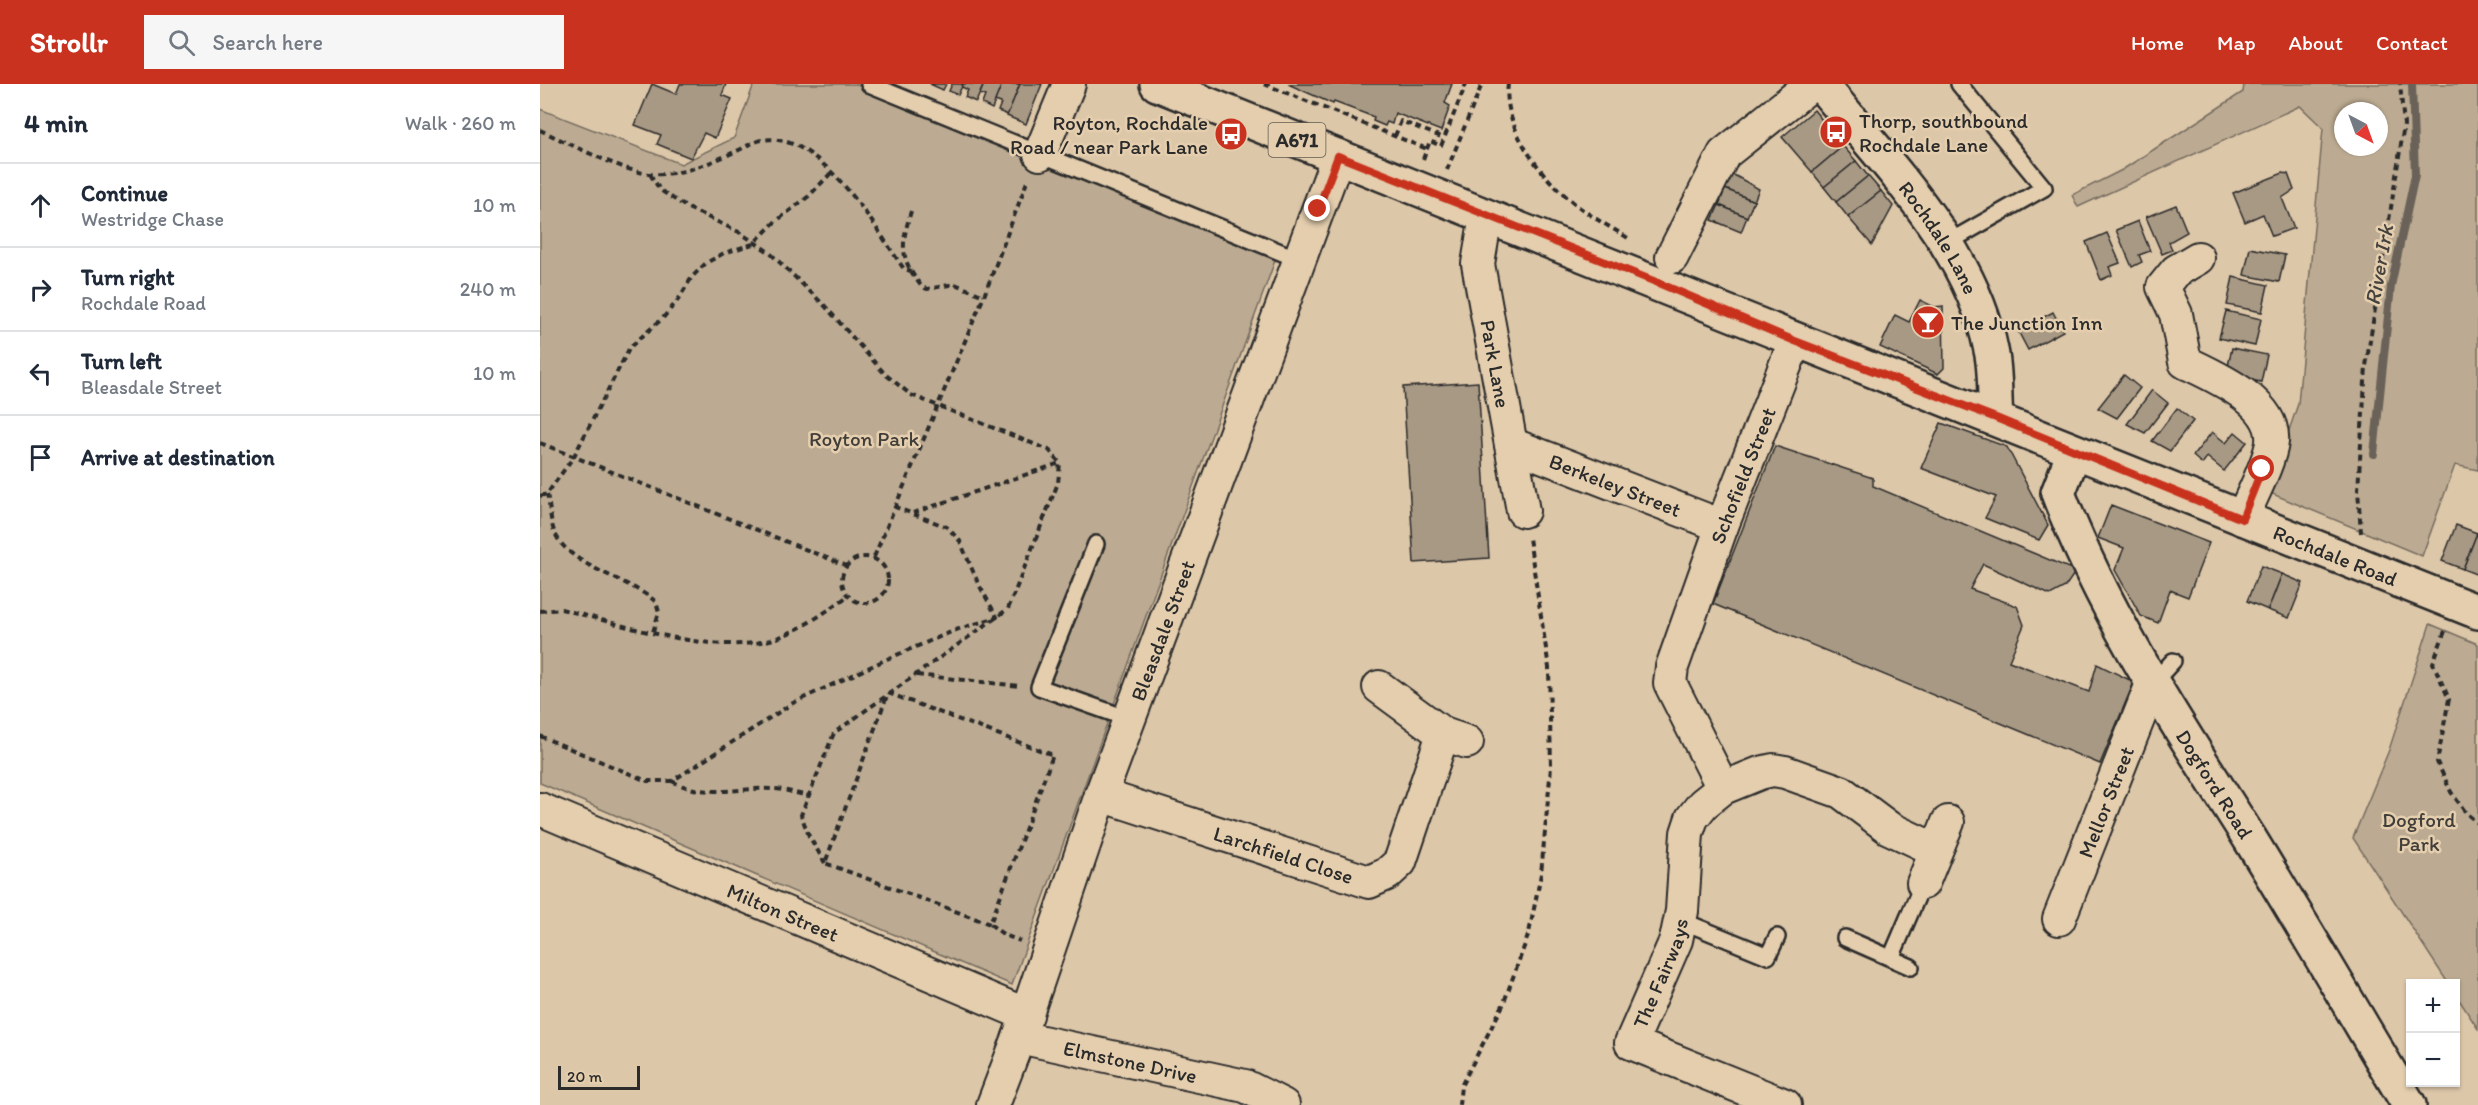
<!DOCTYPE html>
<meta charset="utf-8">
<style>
body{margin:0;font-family:Itim,sans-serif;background:#f6f6f7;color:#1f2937}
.controls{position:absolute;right:18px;bottom:18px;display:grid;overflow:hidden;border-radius:0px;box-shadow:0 2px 4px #0004}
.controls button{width:54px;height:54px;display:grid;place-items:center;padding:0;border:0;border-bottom:2px solid #e0e1e3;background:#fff;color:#1f2937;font:30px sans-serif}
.compass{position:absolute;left:1794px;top:18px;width:54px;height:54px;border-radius:50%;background:#fff;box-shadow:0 2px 4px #0004;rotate:139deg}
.scale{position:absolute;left:18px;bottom:15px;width:82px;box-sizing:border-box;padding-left:6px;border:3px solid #2b2b2b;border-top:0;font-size:16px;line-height:21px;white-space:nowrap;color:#2b2b2b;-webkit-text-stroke:4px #e4ceae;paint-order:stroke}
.stop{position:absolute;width:18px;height:18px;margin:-14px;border:4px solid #c8321e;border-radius:50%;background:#fff}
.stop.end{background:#c8321e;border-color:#fff;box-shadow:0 2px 6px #0008}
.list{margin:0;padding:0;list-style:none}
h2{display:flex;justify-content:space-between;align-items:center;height:78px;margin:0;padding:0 24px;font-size:26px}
h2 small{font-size:20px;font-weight:400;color:#747a83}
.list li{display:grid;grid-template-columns:39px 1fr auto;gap:18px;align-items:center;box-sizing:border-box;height:84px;padding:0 24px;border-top:2px solid #e0e1e3}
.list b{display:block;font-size:22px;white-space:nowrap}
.list p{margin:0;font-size:20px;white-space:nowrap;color:#747a83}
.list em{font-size:20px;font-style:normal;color:#747a83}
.icon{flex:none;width:33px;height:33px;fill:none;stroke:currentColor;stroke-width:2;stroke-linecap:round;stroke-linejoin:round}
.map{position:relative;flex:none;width:1938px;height:1021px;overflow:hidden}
header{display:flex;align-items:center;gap:36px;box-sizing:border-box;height:84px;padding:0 30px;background:#c8321e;color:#fff}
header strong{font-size:28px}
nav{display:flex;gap:33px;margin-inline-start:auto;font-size:21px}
.search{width:420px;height:54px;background:#f6f6f7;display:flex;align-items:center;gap:15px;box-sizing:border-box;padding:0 21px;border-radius:0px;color:#747a83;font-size:22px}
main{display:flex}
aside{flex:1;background:#fff}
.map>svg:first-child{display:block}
.green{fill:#bcab92;stroke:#746b5e;stroke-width:1.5;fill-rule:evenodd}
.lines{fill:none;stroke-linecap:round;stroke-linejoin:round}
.stream{stroke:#6a6258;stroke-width:8}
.building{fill:#a89984;stroke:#2b2b2b;stroke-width:1.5}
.service-casing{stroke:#2b2b2b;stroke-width:20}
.minor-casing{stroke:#2b2b2b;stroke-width:36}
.tertiary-casing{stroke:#2b2b2b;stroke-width:38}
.primary-casing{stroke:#2b2b2b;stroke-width:38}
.path{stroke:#2b2b2b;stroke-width:4;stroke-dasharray:6 4.5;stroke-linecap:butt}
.service{stroke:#e4ceae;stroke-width:15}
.minor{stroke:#e4ceae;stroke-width:32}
.tertiary{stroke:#e4ceae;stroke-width:33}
.primary{stroke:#e4ceae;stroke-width:33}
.route{stroke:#c8321e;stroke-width:8}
.labels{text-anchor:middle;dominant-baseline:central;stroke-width:5;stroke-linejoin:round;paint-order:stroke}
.shield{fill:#e4ceae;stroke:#625c52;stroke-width:1.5}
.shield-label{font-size:20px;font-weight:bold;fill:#2b2b2b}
.poi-label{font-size:21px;fill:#2b2b2b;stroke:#e4ceae;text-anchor:start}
.street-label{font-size:21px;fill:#2b2b2b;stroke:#e4ceae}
.park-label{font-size:21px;fill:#413e3a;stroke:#e4ceae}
.water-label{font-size:22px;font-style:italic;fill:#45423e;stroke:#e4ceae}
</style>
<header>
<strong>Strollr</strong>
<div class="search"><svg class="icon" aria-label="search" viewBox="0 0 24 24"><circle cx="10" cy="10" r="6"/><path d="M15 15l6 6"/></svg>Search here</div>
<nav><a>Home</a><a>Map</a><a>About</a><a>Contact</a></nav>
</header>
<main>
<aside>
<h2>4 min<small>Walk · 260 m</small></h2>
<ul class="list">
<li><svg class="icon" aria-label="ahead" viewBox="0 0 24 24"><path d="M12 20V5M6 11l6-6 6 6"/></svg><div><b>Continue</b><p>Westridge Chase</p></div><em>10 m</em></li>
<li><svg class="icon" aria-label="right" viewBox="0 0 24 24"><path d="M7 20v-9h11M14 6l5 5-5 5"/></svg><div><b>Turn right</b><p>Rochdale Road</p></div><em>240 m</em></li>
<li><svg class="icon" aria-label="left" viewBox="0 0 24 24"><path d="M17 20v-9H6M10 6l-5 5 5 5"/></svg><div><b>Turn left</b><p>Bleasdale Street</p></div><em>10 m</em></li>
<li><svg class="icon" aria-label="arrive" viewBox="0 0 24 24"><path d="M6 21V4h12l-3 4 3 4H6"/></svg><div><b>Arrive at destination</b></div></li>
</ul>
</aside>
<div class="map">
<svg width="1938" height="1021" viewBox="0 0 1938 1021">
<rect width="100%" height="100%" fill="#ddc7a9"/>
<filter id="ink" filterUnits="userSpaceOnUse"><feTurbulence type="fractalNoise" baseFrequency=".0167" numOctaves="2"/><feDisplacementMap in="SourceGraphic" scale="12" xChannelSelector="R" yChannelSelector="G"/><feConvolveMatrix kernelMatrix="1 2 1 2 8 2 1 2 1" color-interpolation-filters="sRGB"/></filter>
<g filter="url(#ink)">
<g class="green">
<path d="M214 0H316L737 171 472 901 0 699V25L141 80 194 54Z"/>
<path d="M1704 0H1938V386L1915 381 1882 472 1728 408 1758 320 1783 44 1760 22 1538 123 1532 111 1582 86 1703 8ZM1803 27H1839V63H1803Z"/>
<path d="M1890 540 1938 560V945L1916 911V900L1908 899 1813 754 1849 666Z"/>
</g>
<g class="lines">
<path class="stream" d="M1834 370 1851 202 1875 91 1872 0"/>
</g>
<g class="building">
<path d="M112 0 136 10 140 0H186L182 11 192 15 175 54 164 49 151 74 117 60 121 51 95 41Z"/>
<path d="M390 0H406L403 6Z"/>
<path d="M412 0H423L418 11 409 7Z"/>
<path d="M423 0H444L436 18 425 13 428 6 422 3Z"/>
<path d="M444 0H462L452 25 442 20 445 12 440 10Z"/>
<path d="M462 0H480L468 31 458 27 461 19 455 17Z"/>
<path d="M480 0H502L486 40 467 32Z"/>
<path d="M748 0H912L905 19 910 22 901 47 855 29 852 40 847 38 845 42 833 37 834 33 794 18 793 20Z"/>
<path d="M1274 26 1303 62 1272 88 1242 53Z"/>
<path d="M1303 62 1316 77 1284 103 1272 88Z"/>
<path d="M1316 77 1328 92 1296 118 1284 103Z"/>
<path d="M1743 89 1748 90 1754 106 1742 114 1754 144 1732 152 1723 130 1705 138 1693 109Z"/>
<path d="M1192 90 1219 105 1214 117 1185 105Z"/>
<path d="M1328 92 1341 107 1308 133 1296 118Z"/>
<path d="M1185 105 1214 117 1207 133 1179 121Z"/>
<path d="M1341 107 1353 122 1332 161 1308 133Z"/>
<path d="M1179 121 1207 133 1201 148 1172 136Z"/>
<path d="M1636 121 1647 148 1629 158 1632 166 1622 170 1606 133Z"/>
<path d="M1598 137 1610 167 1599 171 1602 178 1592 183 1576 146Z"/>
<path d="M1567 149 1580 179 1569 183 1572 191 1561 196 1546 158Z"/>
<path d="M1710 164 1745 171 1739 198 1704 191Z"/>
<path d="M1693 193 1728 201 1722 228 1687 221Z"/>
<path d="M1380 216 1394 223 1403 222 1404 284 1398 290 1340 263 1355 231 1369 238Z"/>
<path d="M1686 227 1721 235 1715 262 1679 254Z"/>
<path d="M1513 228 1523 247 1488 266 1478 247Z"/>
<path d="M1692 264 1727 271 1721 298 1686 291Z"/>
<path d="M1584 291 1600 304 1577 334 1558 324Z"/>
<path d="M938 298 949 474 874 479 863 303Z"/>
<path d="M1612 306 1628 319 1605 349 1587 340Z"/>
<path d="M1637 324 1653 337 1630 367 1612 357Z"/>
<path d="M1401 339 1467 363 1508 441 1499 456 1445 434 1456 413 1381 384Z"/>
<path d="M1672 348 1686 359 1695 348 1707 358 1684 387 1667 373 1662 380 1653 372Z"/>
<path d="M1235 362 1333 394V402L1536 487 1525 503 1510 511 1443 480 1430 505 1477 522 1484 541 1469 577 1549 608 1557 580 1594 598 1560 680 1173 520Z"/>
<path d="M1571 421 1669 459 1648 513 1630 506 1618 539 1601 532 1575 486 1584 464 1558 454Z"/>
<path d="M1916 441 1937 449 1923 485 1902 477Z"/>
<path d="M1937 449 1938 450V491L1923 485Z"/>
<path d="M1721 482 1742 490 1728 526 1707 517Z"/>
<path d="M1742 490 1763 499 1749 534 1728 526Z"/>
</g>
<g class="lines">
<defs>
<g id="service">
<path d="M329 0 760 176"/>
<path d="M1407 159 1504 104 1419 0"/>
<path d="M556 460 499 603 589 635"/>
<path d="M1612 600 1633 577"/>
<path d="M1140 836 1228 872 1237 853"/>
<path d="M1305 854 1371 883"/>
<path d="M1351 874 1383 799"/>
</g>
<g id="minor">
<path d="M500 70 529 0"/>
<path id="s1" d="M946 132 938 180 983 427"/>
<path d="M1132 173 1184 70 1272 0"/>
<path d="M1658 174 1636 187 1623 203 1636 230 1645 278C1674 292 1736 318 1732 358 1730 378 1710 415 1702 435"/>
<path id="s2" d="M971 360 1182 442"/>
<path d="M839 603 903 650 927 658"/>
<path id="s3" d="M1183 704 1130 599 1132 583 1182 442 1255 257"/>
<path id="s4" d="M561 711 829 798 847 790 860 778 903 650"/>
<path id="s5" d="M0 725 487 931"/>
<path d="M1383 799 1408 738"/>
<path id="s6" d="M1519 835 1612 600"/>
<path id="s7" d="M479 953 705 1002 743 1021"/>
<path id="s8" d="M453 1021 479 953 561 711 798 72"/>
<path id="s9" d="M1245 1021 1091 959 1136 856 1142 827 1147 749 1152 734 1163 720 1183 704 1220 689 1233 686 1245 688 1301 708 1349 744 1396 766"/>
</g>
<g id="tertiary">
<path id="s10" d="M1281 0C1345 79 1431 163 1451 266 1456 287 1454 312 1456 334"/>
<path id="s11" d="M1534 368 1518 409C1565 533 1640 644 1710 755 1764 843 1816 932 1869 1021"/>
</g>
<g id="primary">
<path id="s12" d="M617 0C1057 177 1498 352 1938 528"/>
</g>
</defs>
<use href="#service" class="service-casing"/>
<use href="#minor" class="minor-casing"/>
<use href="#tertiary" class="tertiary-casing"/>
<use href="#primary" class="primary-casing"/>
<g class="path">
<path d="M724 0 887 65"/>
<path d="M968 0C962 43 1001 93 1033 118 1049 132 1069 142 1088 154"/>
<path d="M0 46C26 58 84 88 110 90 142 92 169 79 197 67 204 64 214 57 222 56 280 46 336 145 364 185L371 187"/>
<path d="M855 52 861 37 904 54"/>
<path d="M883 75 890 57 901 62 926 0"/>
<path d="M907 86 942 0"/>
<path d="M110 90 120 106 146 123 199 148 229 168 285 222 345 290 371 311 509 366 520 379 518 399 468 525 294 649 261 731 269 752 285 779"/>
<path d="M371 127C361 161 359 174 382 203L387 205 415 200 444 212"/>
<path d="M0 359 307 482"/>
<path d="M7 410C10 422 10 436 14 447 28 483 87 493 116 518L119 528 113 548"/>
<path d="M0 412 7 410 34 372 90 263 123 234 138 216 152 193 166 179 184 169 213 160 235 138 269 112 291 89"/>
<path d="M373 429 520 379"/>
<path d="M1821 449 1818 406 1826 282 1864 41 1860 0"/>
<circle cx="325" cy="496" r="23"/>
<path d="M334 473 444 212 488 95"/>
<path d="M0 527 21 525C81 540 177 574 237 554 262 545 287 527 308 512"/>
<path d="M1905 547 1893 579 1909 615 1897 678 1911 708 1927 730 1938 739"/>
<path d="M377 591 480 602"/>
<path d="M348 609 513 671 450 840 285 779Z"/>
<path d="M0 652 107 697H132L253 619 347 575 416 546 457 533 438 499 420 457 407 443 355 423"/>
<path d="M132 697C165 715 198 703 232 705 244 705 257 710 269 712"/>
<path d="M450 840 464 851 480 857"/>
<path d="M919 1021 921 1002 963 921 989 849 1001 790 1011 683 1009 584 989 454"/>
</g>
<use href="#service" class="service"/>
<use href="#minor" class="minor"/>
<use href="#tertiary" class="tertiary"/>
<use href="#primary" class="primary"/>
</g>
</g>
<g class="lines" filter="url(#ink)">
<path class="route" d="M778 125 798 72 1116 198 1255 257 1456 334 1702 435 1722 385"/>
</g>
<defs>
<symbol id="bus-disc" viewBox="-11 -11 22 22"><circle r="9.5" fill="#c8321e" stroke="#e4ceae"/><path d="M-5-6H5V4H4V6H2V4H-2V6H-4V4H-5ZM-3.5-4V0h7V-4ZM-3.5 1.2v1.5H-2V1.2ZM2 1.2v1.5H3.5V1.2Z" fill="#fff"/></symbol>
<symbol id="bar-disc" viewBox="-11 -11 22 22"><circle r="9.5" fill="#c8321e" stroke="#e4ceae"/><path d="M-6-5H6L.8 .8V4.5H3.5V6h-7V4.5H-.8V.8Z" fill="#fff"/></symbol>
</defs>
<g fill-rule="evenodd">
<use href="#bus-disc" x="1277" y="29" width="38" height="38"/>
<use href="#bus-disc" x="672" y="31" width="38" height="38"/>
<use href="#bar-disc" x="1369" y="219" width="38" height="38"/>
</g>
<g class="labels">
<rect class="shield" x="728.5" y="39" width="57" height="34" rx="4.5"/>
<g class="shield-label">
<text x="757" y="56">A671</text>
</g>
<g class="poi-label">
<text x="1319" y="36">Thorp, southbound<tspan x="1319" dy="24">Rochdale Lane</tspan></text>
<text x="668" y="38" text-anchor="end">Royton, Rochdale<tspan x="668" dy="24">Road / near Park Lane</tspan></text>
<text x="1411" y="238">The Junction Inn</text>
</g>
<g class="street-label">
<text stroke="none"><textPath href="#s10" startOffset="194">Rochdale Lane</textPath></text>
<text stroke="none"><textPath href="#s1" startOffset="150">Park Lane</textPath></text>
<text stroke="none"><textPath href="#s3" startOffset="338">Schofield Street</textPath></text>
<text stroke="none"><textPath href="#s2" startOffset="112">Berkeley Street</textPath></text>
<text stroke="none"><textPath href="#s12" startOffset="1269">Rochdale Road</textPath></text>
<text stroke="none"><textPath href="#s8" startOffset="504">Bleasdale Street</textPath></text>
<text stroke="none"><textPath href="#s11" startOffset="375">Dogford Road</textPath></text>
<text stroke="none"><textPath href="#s6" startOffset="126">Mellor Street</textPath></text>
<text stroke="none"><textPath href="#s4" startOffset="192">Larchfield Close</textPath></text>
<text stroke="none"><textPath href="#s5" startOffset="264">Milton Street</textPath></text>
<text stroke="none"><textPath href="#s9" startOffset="242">The Fairways</textPath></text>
<text stroke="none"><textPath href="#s7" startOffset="114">Elmstone Drive</textPath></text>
</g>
<g class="park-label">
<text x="324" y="354">Royton Park</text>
<text x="1879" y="735">Dogford<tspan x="1879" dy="24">Park</tspan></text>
</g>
<g class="water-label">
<text transform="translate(1839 181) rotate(-80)">River Irk</text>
</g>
</g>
</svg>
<div class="controls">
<button>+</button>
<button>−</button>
</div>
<svg class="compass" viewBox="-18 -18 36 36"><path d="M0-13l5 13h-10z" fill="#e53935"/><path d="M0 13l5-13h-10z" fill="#747a83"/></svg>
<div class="scale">20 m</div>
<div class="stop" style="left:1722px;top:385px"></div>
<div class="stop end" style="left:778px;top:125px"></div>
</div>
</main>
